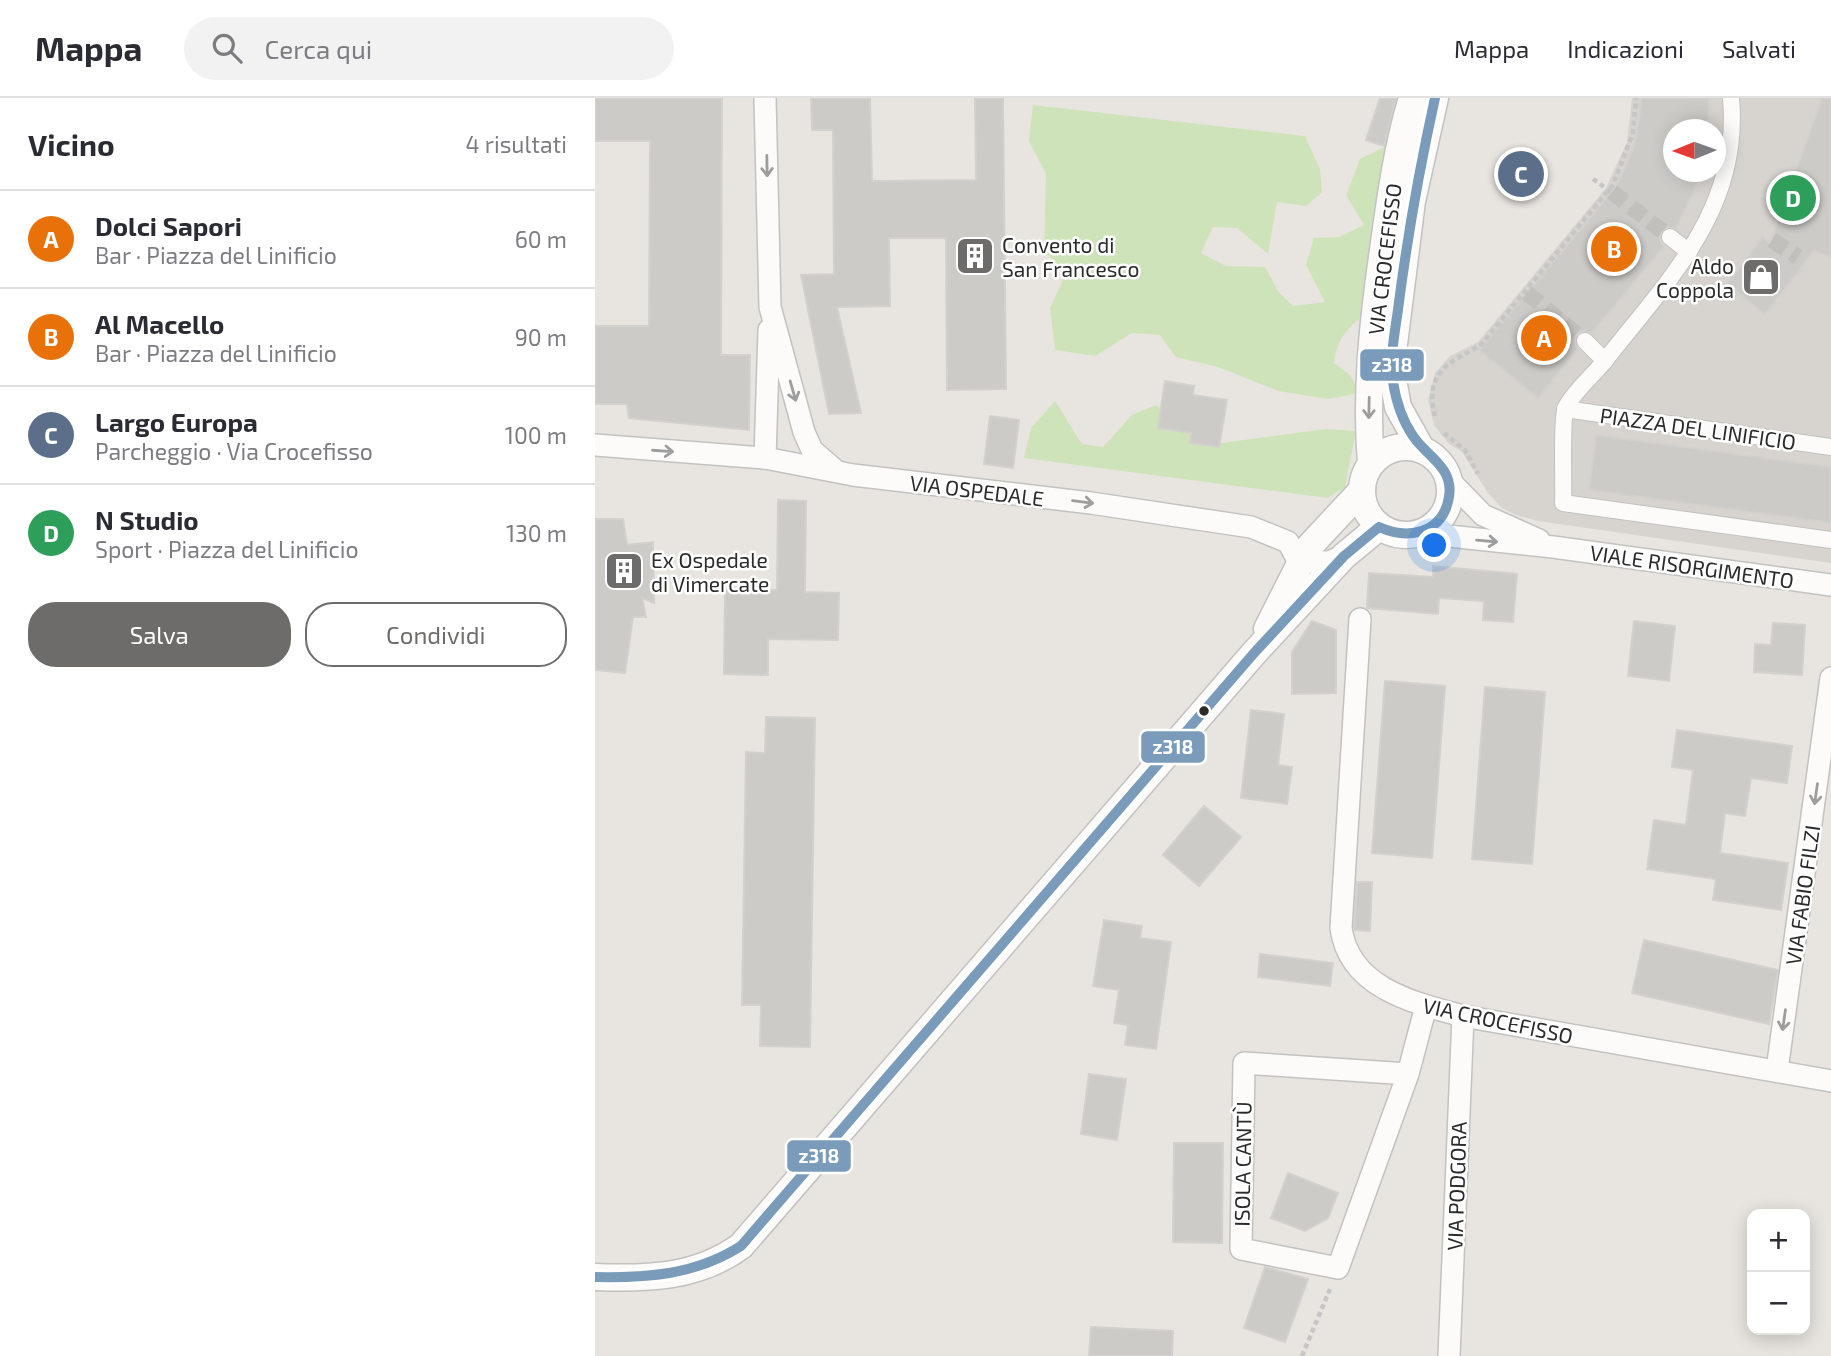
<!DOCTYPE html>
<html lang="it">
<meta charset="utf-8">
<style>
body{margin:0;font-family:"Exo 2",sans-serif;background:#f2f2f3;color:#2b2b33}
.controls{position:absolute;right:21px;bottom:21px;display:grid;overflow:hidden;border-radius:14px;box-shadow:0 4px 18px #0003}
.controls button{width:63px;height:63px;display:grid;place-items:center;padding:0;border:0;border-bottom:2px solid #e1e1e2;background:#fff;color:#2b2b33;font:35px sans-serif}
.compass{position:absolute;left:1068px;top:21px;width:63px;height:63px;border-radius:50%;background:#fff;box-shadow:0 4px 18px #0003;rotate:269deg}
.you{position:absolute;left:840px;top:448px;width:24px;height:24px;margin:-18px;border:5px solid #fff;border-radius:50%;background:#1a73e8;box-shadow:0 0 0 10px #1a73e833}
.badge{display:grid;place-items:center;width:46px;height:46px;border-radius:50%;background:#6d6c6a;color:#fff;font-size:23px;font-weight:700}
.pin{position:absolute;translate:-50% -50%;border:4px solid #fff;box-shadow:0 2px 7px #0006}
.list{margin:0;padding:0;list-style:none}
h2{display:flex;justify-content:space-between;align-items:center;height:91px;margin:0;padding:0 28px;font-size:30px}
h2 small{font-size:23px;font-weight:400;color:#7c7c81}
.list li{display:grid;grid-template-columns:46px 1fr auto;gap:21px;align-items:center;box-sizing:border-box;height:98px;padding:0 28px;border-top:2px solid #e1e1e2}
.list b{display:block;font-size:26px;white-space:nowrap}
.list p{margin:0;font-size:23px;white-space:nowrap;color:#7c7c81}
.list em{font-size:23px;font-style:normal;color:#7c7c81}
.actions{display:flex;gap:14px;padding:21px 28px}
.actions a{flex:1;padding:16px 0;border:2px solid #6d6c6a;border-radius:28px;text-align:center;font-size:24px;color:#6d6c6a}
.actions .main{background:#6d6c6a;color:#fff}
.icon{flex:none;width:38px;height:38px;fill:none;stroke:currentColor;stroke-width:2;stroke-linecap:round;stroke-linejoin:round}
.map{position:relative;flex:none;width:1236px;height:1258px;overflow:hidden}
header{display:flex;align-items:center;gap:42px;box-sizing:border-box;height:98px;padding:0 35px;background:#fff;border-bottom:2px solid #e1e1e2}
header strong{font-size:33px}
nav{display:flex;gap:38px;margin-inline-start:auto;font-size:24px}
.search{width:490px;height:63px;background:#f2f2f3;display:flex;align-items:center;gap:18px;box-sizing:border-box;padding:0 24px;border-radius:38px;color:#7c7c81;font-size:26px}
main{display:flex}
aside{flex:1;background:#fff}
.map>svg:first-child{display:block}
.green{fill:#cfe3ba}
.plaza{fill:#d7d3cf}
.building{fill:#cdcbc7;stroke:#d3d1cd;stroke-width:2}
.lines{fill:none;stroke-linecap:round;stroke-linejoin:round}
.pedestrian-tunnel{stroke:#c2c0bc;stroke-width:16;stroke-dasharray:16 8;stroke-linecap:butt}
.pedestrian-casing{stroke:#c2c2c1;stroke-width:18}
.minor-casing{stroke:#c2c2c1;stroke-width:24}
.tertiary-casing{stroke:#c2c2c1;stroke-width:29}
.path{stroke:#c6c6c6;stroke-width:4.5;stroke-dasharray:5 3.5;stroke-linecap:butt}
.pedestrian{stroke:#fcfbfa;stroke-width:16}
.minor{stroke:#fcfbfa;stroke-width:21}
.tertiary{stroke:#fcfbfa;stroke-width:26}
.bus-1-casing{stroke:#fff;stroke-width:16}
.bus-1{stroke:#7a9cba;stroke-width:10}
.oneway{stroke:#9e9d9d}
.bus-dot{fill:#2b2b2b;stroke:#fff;stroke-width:2.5}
.labels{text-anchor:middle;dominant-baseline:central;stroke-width:5;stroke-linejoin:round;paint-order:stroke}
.poi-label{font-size:21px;fill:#2b2b2b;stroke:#fff;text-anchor:start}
.street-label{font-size:21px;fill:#2b2b2b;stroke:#fff}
.line-badge{stroke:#fff;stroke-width:2.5}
.badge-label{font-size:19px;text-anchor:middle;font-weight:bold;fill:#fff}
</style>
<header>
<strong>Mappa</strong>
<div class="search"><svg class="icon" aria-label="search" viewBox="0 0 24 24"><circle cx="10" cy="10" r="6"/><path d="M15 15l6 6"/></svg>Cerca qui</div>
<nav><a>Mappa</a><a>Indicazioni</a><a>Salvati</a></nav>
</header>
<main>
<aside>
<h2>Vicino<small>4 risultati</small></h2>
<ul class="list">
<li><span class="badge" style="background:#e8710a">A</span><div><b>Dolci Sapori</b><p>Bar · Piazza del Linificio</p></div><em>60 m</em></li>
<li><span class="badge" style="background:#e8710a">B</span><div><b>Al Macello</b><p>Bar · Piazza del Linificio</p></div><em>90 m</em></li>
<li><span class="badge" style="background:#5c6f8a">C</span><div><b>Largo Europa</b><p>Parcheggio · Via Crocefisso</p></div><em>100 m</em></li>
<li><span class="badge" style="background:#2e9e5b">D</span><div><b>N Studio</b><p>Sport · Piazza del Linificio</p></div><em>130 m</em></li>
</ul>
<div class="actions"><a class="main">Salva</a><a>Condividi</a></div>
</aside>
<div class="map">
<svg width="1236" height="1258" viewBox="0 0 1236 1258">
<rect width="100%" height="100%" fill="#e8e5e0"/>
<g class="green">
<path d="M438 7 710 38 725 71 727 94 711 108 682 104 673 156 642 130 618 129 606 155 631 168 670 169 683 193 698 208 730 204 711 167 719 140 744 139 769 127 751 97 765 61 798 45 775 213C755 227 742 239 739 265L755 277 765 295 733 301 683 293 623 269 581 259 565 237 537 235 500 258 460 252 455 210 471 175 449 153 451 76 434 43Z"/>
<path d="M460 303 487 346 508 349 537 317 561 307 587 331 611 347 730 331 761 333 750 389 733 400 429 360 436 330Z"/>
</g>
<path class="plaza" d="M1037 0H1046L1044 30 1040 46 1022 86 885 252 943 300 1071 145 1093 107 1105 74H1120V32L1113 31V0H1236L1225 5 1180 139 1175 145 1168 139 1132 185 1170 215 1211 150 1236 159V369L1002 337 994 392 1236 425V465L943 423 921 417 907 410 893 395 867 354 853 345 839 327 833 302 840 275 855 258 883 244 1011 90 1032 44Z"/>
<g class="building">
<path d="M0 0H127L126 257H155L154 332 34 320 32 306H0V228H54L55 43H0Z"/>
<path d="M216 0H275L277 83 381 82 380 0H408L411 291 352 292 351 140H294L295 208 242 209 266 315 234 316 206 177 239 176 238 32H217Z"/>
<path d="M785 0H801L789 48 771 42Z"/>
<path d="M1047 0H1114L1113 32H1079V74H1105L1098 95 1081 130 1072 129 1066 133 1065 142 1069 148 1063 156 997 235 988 233 982 236 980 245 983 251 943 300 884 252 1021 89 1040 46Z"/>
<path d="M1227 0H1236V159L1219 153 1170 216 1132 186 1168 139 1175 145Z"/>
<path d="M570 283 599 288 598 297 632 302 624 349 595 345 596 335 563 330Z"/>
<path d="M395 318 424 322 418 370 389 366Z"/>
<path d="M1001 337 1236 369V425L994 392Z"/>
<path d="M183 402 211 403 210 494 244 495 243 542 173 541V577L129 576 130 492H182Z"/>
<path d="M0 421H28L32 447 58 444 59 505 47 500 51 519H38L30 575 0 572Z"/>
<path d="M838 468 922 476 918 524 888 522 889 503 844 500 843 516 772 510 774 475 838 479Z"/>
<path d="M717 523 741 532V595L697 596V554Z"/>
<path d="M1039 523 1080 528 1074 583 1033 578Z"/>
<path d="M1178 525 1210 527 1207 577 1159 574 1160 546 1176 547Z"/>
<path d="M790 583 850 588 837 760 777 755Z"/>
<path d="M890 589 950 594 937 766 877 761Z"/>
<path d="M656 612 689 616 683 667 697 669 692 706 646 700Z"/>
<path d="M171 619 220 620 215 949 165 948 166 907H147L151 654 170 655Z"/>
<path d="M1082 632 1197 648 1192 685 1156 680 1150 718 1130 715 1125 755 1193 765 1186 812 1118 802 1121 781 1052 771 1059 722 1091 727 1098 672 1077 669Z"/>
<path d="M609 708 646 739 604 788 568 757Z"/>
<path d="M762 784H777L775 833 760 832 759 829Z"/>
<path d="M509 822 547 828 545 840 576 844 561 951 530 947 533 927 519 925 524 892 498 888Z"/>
<path d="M1049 842 1183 872 1174 926 1037 895Z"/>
<path d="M665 856 738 865 735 888 663 879Z"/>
<path d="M494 976 531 981 522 1042 486 1036Z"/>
<path d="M579 1045H628L627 1145 578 1144Z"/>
<path d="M693 1075 743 1095 733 1120 710 1133 676 1120Z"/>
<path d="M670 1169 713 1181 690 1244 649 1230Z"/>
<path d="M496 1229 578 1233 577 1258H494Z"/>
</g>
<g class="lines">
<g class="pedestrian-tunnel">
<path d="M1017 94 1075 139"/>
<path d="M1177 142 1203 159"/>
<path d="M932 195 990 243"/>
</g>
<defs>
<g id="pedestrian">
<path d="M1136 0C1146 110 1075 180 1012 260 1000 276 980 292 971 309 966 321 969 387 968 405L1236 442"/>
<path d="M1075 139 1094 154"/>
<path d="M990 243 1010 263"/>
<path d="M970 311 1236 349"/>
</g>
<g id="minor">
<path d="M170 0 175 209 209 334 217 352 241 373"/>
<path d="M0 347 170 360 258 377 496 405 656 429 693 444 704 464H733L749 458"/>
<path d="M170 360 174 232"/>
<path d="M853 381 888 417 944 442"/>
<path d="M825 435 958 449 1236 487"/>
<path d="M765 521 746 830C754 890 819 905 868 918L1236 983"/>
<path d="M1182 972 1236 580"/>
<path d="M813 976 649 965 646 1151 743 1170 813 976 831 908"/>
<path d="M854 1258 868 918"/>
</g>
<g id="tertiary">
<circle cx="811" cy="393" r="44"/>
<path d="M827 352 803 309 796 270 817 103 840 0"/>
<path d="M776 365C770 294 778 222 788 152 795 101 802 49 817 0"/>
<path d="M672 531 713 450 767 392"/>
<path d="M0 1179C53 1181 102 1180 146 1148L660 554 749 458 784 429"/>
</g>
</defs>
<use href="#pedestrian" class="pedestrian-casing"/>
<use href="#minor" class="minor-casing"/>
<use href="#tertiary" class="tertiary-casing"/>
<g class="path">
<path d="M998 81 1016 94"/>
<path d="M840 318C829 276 853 264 885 248L1018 87 1038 35 1041 0"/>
<path d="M849 335 870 352 883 376"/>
<path d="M707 1258 735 1191"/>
</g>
<use href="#pedestrian" class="pedestrian"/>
<use href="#minor" class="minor"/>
<use href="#tertiary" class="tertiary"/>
<defs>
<path id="bus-1" d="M0 1179C53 1180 100 1177 146 1148L660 554 749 458 784 429C813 442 848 436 854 399 859 369 832 359 818 338 807 322 801 303 798 284 794 258 801 230 804 204 813 135 825 68 840 0"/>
</defs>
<use href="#bus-1" class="bus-1-casing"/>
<use href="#bus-1" class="bus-1"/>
</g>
<defs><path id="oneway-shaft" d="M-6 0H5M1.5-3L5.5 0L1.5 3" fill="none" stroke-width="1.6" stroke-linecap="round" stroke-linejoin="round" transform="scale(1.75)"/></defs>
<g class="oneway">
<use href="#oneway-shaft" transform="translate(172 68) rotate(89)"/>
<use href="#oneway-shaft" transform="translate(198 293) rotate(74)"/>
<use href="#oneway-shaft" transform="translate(774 310) rotate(91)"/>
<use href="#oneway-shaft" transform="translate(68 353) rotate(4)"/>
<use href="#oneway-shaft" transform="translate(488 404) rotate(7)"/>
<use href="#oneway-shaft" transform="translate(892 443) rotate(5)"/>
<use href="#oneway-shaft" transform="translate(1221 696) rotate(98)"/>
<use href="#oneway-shaft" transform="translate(1189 922) rotate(98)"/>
</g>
<defs>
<symbol id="building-square" viewBox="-11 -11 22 22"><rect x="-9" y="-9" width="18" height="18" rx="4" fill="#6d6c6a" stroke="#fff"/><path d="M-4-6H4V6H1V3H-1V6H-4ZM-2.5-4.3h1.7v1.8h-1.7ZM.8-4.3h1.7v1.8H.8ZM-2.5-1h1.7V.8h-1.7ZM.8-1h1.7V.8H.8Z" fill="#fff"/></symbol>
<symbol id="shop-square" viewBox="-11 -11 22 22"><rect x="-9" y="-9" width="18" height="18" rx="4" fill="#6d6c6a" stroke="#fff"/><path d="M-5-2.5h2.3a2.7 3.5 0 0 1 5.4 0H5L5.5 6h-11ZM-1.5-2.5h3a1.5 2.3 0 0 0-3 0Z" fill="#fff"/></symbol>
</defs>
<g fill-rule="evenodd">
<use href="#building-square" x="358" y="136" width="44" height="44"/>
<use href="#shop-square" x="1144" y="157" width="44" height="44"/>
<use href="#building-square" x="7" y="451" width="44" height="44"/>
</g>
<circle class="bus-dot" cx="609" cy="613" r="6"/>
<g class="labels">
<g class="poi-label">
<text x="407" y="146">Convento di<tspan x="407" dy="24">San Francesco</tspan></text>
<text x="1139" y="167" text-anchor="end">Aldo<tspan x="1139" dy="24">Coppola</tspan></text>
<text x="56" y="461">Ex Ospedale<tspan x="56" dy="24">di Vimercate</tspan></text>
</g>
<g class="street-label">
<text transform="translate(789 161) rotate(-83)">VIA CROCEFISSO</text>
<text transform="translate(1103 330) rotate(8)">PIAZZA DEL LINIFICIO</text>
<text transform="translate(382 392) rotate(7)">VIA OSPEDALE</text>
<text transform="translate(1097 468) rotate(8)">VIALE RISORGIMENTO</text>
<text transform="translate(1207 797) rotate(-82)">VIA FABIO FILZI</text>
<text transform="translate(903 922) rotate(12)">VIA CROCEFISSO</text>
<text transform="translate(647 1066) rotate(-89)">ISOLA CANTÙ</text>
<text transform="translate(861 1088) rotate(-88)">VIA PODGORA</text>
</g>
</g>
<g class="line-badge">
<rect x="764" y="250" width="66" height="34" rx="7" fill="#7a9cba"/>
<rect x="545" y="632" width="66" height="34" rx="7" fill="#7a9cba"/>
<rect x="191" y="1041" width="66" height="34" rx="7" fill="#7a9cba"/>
</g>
<g class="badge-label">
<text x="797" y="274">z318</text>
<text x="578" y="656">z318</text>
<text x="224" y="1065">z318</text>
</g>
</svg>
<div class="controls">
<button>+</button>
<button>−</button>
</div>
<svg class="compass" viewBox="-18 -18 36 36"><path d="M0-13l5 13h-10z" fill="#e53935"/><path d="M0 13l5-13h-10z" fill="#7c7c81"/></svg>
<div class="you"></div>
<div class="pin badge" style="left:949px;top:240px;background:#e8710a">A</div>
<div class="pin badge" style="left:1019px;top:151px;background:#e8710a">B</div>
<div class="pin badge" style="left:926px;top:76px;background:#5c6f8a">C</div>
<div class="pin badge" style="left:1198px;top:100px;background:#2e9e5b">D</div>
</div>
</main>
